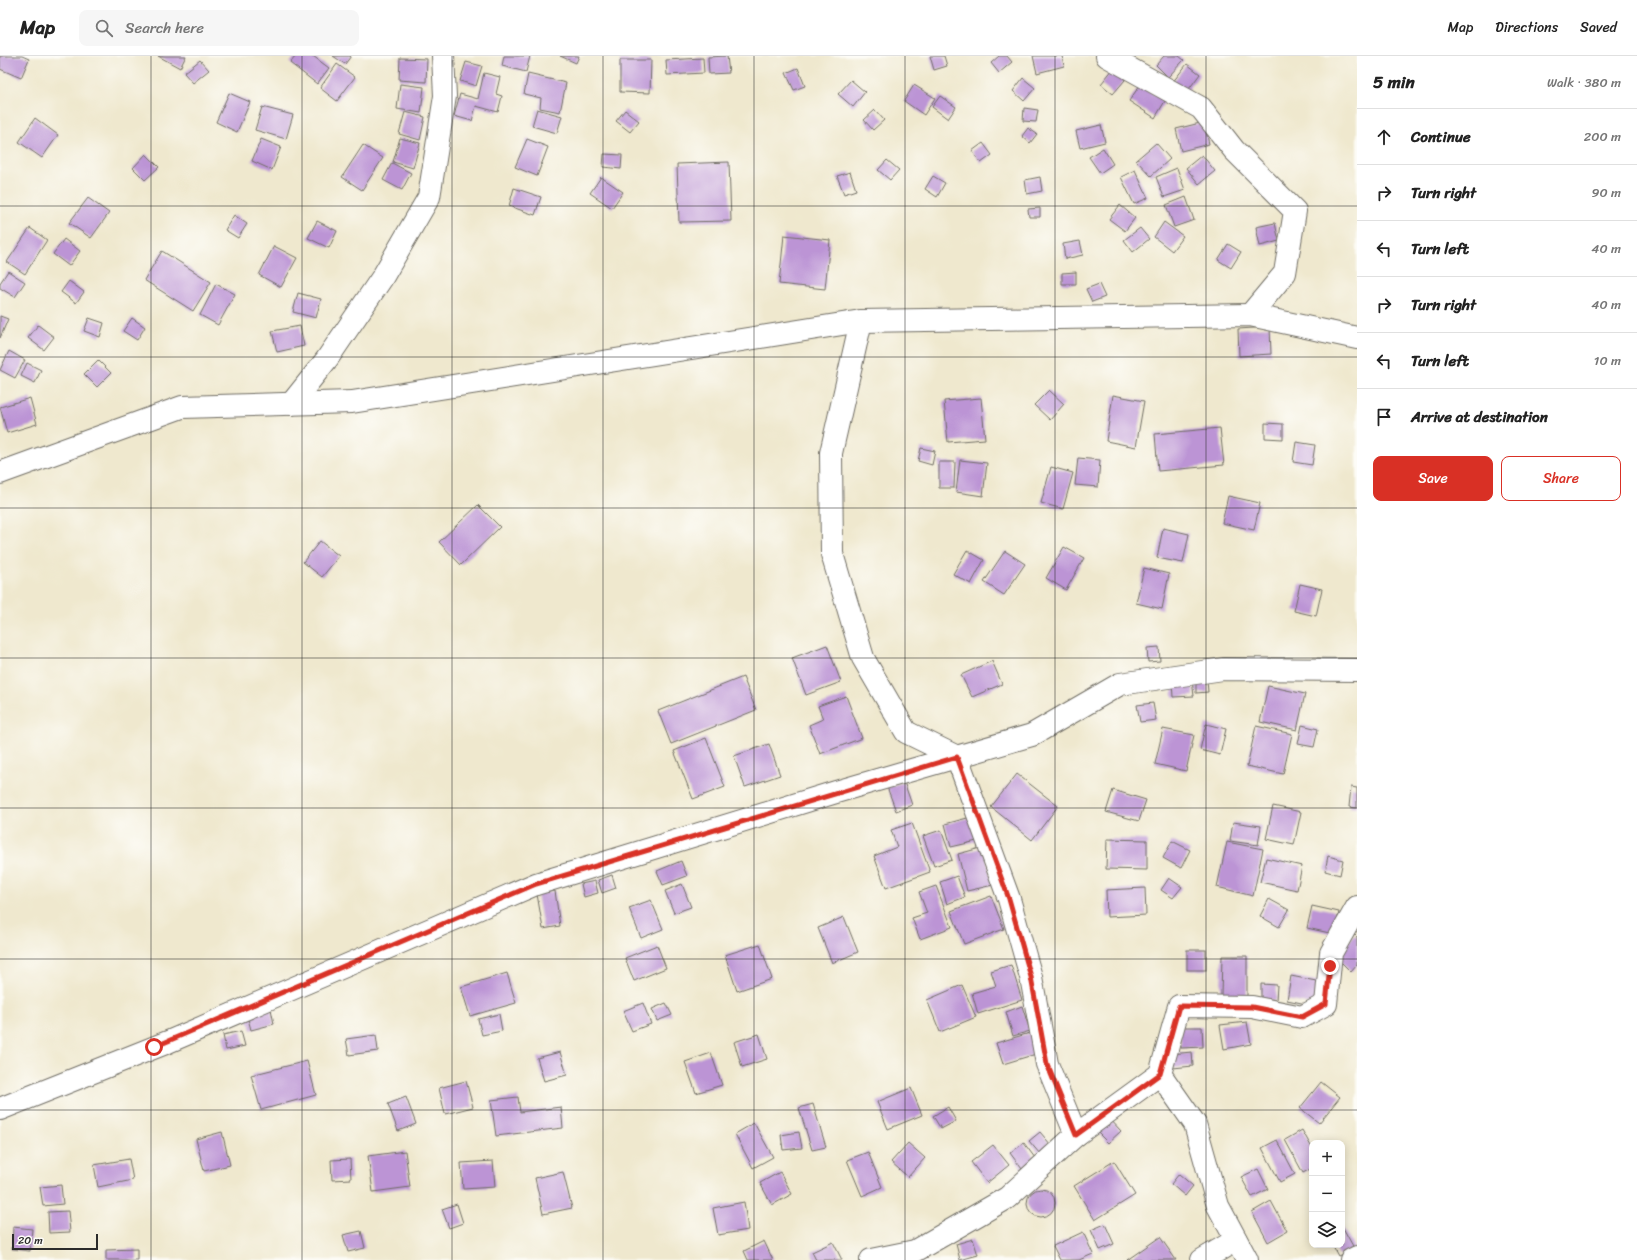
<!DOCTYPE html>
<meta charset="utf-8">
<style>
body{margin:0;font-family:Sriracha,sans-serif;background:#f6f6f6;color:#222}
.controls{position:absolute;right:12px;bottom:12px;display:grid;overflow:hidden;border-radius:8px;box-shadow:0 2px 10px #0003}
.controls button{width:36px;height:36px;display:grid;place-items:center;padding:0;border:0;border-bottom:1px solid #e0e0e0;background:#fff;color:#222;font:20px sans-serif}
.scale{position:absolute;left:12px;bottom:10px;width:86px;box-sizing:border-box;padding-left:4px;border:2px solid #2b2b2b;border-top:0;font-size:11px;line-height:14px;white-space:nowrap;color:#2b2b2b;-webkit-text-stroke:3px #fdfcf7;paint-order:stroke}
.stop{position:absolute;width:12px;height:12px;margin:-9px;border:3px solid #d93025;border-radius:50%;background:#fff}
.stop.end{background:#d93025;border-color:#fff;box-shadow:0 1px 4px #0008}
.list{margin:0;padding:0;list-style:none}
h2{display:flex;justify-content:space-between;align-items:center;height:52px;margin:0;padding:0 16px;font-size:17px}
h2 small{font-size:13px;font-weight:400;color:#767676}
.list li{display:grid;grid-template-columns:26px 1fr auto;gap:12px;align-items:center;box-sizing:border-box;height:56px;padding:0 16px;border-top:1px solid #e0e0e0}
.list b{display:block;font-size:15px;white-space:nowrap}
.list em{font-size:13px;font-style:normal;color:#767676}
.actions{display:flex;gap:8px;padding:12px 16px}
.actions a{flex:1;padding:9px 0;border:1px solid #d93025;border-radius:8px;text-align:center;font-size:14px;color:#d93025}
.actions .main{background:#d93025;color:#fff}
.icon{flex:none;width:22px;height:22px;fill:none;stroke:currentColor;stroke-width:2;stroke-linecap:round;stroke-linejoin:round}
.map{position:relative;flex:none;width:1357px;height:1204px;overflow:hidden}
header{display:flex;align-items:center;gap:24px;box-sizing:border-box;height:56px;padding:0 20px;background:#fff;border-bottom:1px solid #e0e0e0}
header strong{font-size:19px}
nav{display:flex;gap:22px;margin-inline-start:auto;font-size:14px}
.search{width:280px;height:36px;background:#f6f6f6;display:flex;align-items:center;gap:10px;box-sizing:border-box;padding:0 14px;border-radius:8px;color:#767676;font-size:15px}
main{display:flex}
aside{flex:1;background:#fff}
.map>svg:first-child{display:block}
.building{fill:#bc94d5}
.lines{fill:none;stroke-linecap:round;stroke-linejoin:round}
.street-casing{stroke:#706d64;stroke-width:24}
.street{stroke:#fff;stroke-width:22}
.route{stroke:#d93025;stroke-width:5}
.grid{fill:none;stroke:#2b2b2b;stroke-width:1;stroke-opacity:0.55}
</style>
<header>
<strong>Map</strong>
<div class="search"><svg class="icon" aria-label="search" viewBox="0 0 24 24"><circle cx="10" cy="10" r="6"/><path d="M15 15l6 6"/></svg>Search here</div>
<nav><a>Map</a><a>Directions</a><a>Saved</a></nav>
</header>
<main>
<div class="map">
<svg width="1357" height="1204" viewBox="0 0 1357 1204">
<rect width="100%" height="100%" fill="#fdfcf7"/>
<filter id="ink" filterUnits="userSpaceOnUse"><feTurbulence type="fractalNoise" baseFrequency=".025" numOctaves="2"/><feDisplacementMap in="SourceGraphic" scale="8" xChannelSelector="R" yChannelSelector="G"/><feConvolveMatrix kernelMatrix="1 2 1 2 8 2 1 2 1" color-interpolation-filters="sRGB"/></filter>
<filter id="wash" filterUnits="userSpaceOnUse"><feTurbulence type="fractalNoise" baseFrequency=".012" numOctaves="4" result="noise"/><feDisplacementMap in="SourceGraphic" scale="16" xChannelSelector="R" yChannelSelector="G"/><feGaussianBlur stdDeviation="0.9" result="paint"/><feColorMatrix in="noise" values="0 0 0 0 0 0 0 0 0 0 0 0 0 0 0 0 0 1.4 0 .05"/><feComposite in="paint" operator="in"/></filter>
<g filter="url(#wash)">
<rect width="100%" height="100%" fill="#efe8ce"/>
<g id="blocks">
<g class="building">
<path d="M0 0H22L29 3 21 22 0 13Z"/>
<path d="M158 0H186L180 12Z"/>
<path d="M296 0H313L329 12 317 28 290 7Z"/>
<path d="M333 0H351L345 8Z"/>
<path d="M504 0H530L526 16 502 10Z"/>
<path d="M560 0H579L576 7Z"/>
<path d="M727 0 729 17 709 18 708 1Z"/>
<path d="M930 0H944L947 10 934 14Z"/>
<path d="M999 0H1007L1012 6 999 17 991 7Z"/>
<path d="M1033 0H1062L1064 10 1037 17Z"/>
<path d="M1164 0H1179L1184 4 1168 21 1156 9Z"/>
<path d="M400 2 427 3 426 26 399 24Z"/>
<path d="M703 2 704 17 667 19 666 4Z"/>
<path d="M200 4 209 14 193 27 184 17Z"/>
<path d="M620 4H651L650 37 620 36Z"/>
<path d="M466 6 482 10 476 30 460 25Z"/>
<path d="M337 8 355 21 337 45 320 32Z"/>
<path d="M1187 8 1200 18 1186 37 1172 27Z"/>
<path d="M798 12 805 30 794 34 786 17Z"/>
<path d="M1113 13 1125 24 1113 38 1101 28Z"/>
<path d="M484 17 500 21 496 38 502 40 498 56 476 50 472 65 454 60 460 38 478 43Z"/>
<path d="M528 18 566 27 560 56 540 52 541 42 524 38Z"/>
<path d="M1023 22 1035 32 1024 45 1013 35Z"/>
<path d="M851 24 865 36 853 51 838 38Z"/>
<path d="M400 28 424 31 421 57 397 53Z"/>
<path d="M914 29 935 42 924 59 904 45Z"/>
<path d="M1140 29 1165 45 1155 62 1129 45Z"/>
<path d="M229 37 250 46 237 76 216 66Z"/>
<path d="M940 40 956 51 948 63 932 51Z"/>
<path d="M262 51 293 59 286 83 255 74Z"/>
<path d="M1024 52 1038 54 1036 66 1023 65Z"/>
<path d="M537 53 562 60 557 77 532 70Z"/>
<path d="M625 54 639 65 630 76 616 65Z"/>
<path d="M875 54 884 64 873 74 864 64Z"/>
<path d="M405 56 425 61 420 84 399 78Z"/>
<path d="M35 62 58 79 42 102 19 86Z"/>
<path d="M1204 66 1209 88 1181 95 1176 73Z"/>
<path d="M1101 69 1105 86 1080 92 1076 75Z"/>
<path d="M1028 72 1037 78 1030 87 1022 80Z"/>
<path d="M400 82 420 87 413 112 393 106Z"/>
<path d="M261 83 281 91 272 114 252 105Z"/>
<path d="M527 83 548 91 537 120 515 111Z"/>
<path d="M983 87 992 99 981 107 972 95Z"/>
<path d="M1156 87 1170 103 1151 120 1136 104Z"/>
<path d="M363 89 383 102 362 134 342 121Z"/>
<path d="M1103 92 1113 108 1100 117 1089 101Z"/>
<path d="M146 98 159 111 145 124 133 112Z"/>
<path d="M604 98 622 99 621 113 603 111Z"/>
<path d="M1202 99 1215 115 1199 128 1186 112Z"/>
<path d="M887 104 899 114 890 124 878 114Z"/>
<path d="M729 106 731 165 679 166 677 108Z"/>
<path d="M392 107 411 117 402 134 383 124Z"/>
<path d="M1177 112 1185 134 1164 141 1156 121Z"/>
<path d="M1135 114 1148 142 1134 148 1121 121Z"/>
<path d="M850 116 856 134 844 138 837 120Z"/>
<path d="M933 120 945 127 937 141 925 133Z"/>
<path d="M601 121 623 136 612 152 590 137Z"/>
<path d="M1040 121 1042 135 1027 138 1025 124Z"/>
<path d="M514 132 541 141 535 159 509 150Z"/>
<path d="M1186 141 1194 164 1174 171 1166 149Z"/>
<path d="M88 142 109 157 91 182 69 167Z"/>
<path d="M1120 149 1135 162 1125 175 1109 163Z"/>
<path d="M1040 152V161H1029L1028 153Z"/>
<path d="M234 159 247 168 238 182 225 174Z"/>
<path d="M317 165 337 175 329 192 308 182Z"/>
<path d="M1164 166 1183 180 1172 195 1154 181Z"/>
<path d="M1275 167 1279 185 1260 190 1256 171Z"/>
<path d="M30 172 47 184 25 218 7 206Z"/>
<path d="M1140 172 1149 183 1133 196 1124 184Z"/>
<path d="M784 179 830 184 825 233 779 228Z"/>
<path d="M64 183 80 195 69 210 53 198Z"/>
<path d="M1080 185 1083 199 1065 203 1063 188Z"/>
<path d="M1228 188 1241 196 1231 212 1218 204Z"/>
<path d="M274 190 297 202 281 231 259 219Z"/>
<path d="M162 195 211 226 193 255 144 224Z"/>
<path d="M8 215 25 226 15 241 0 232V227Z"/>
<path d="M1076 216V228H1062V217Z"/>
<path d="M69 225 84 236 76 247 61 236Z"/>
<path d="M216 228 235 238 218 269 200 259Z"/>
<path d="M1099 228 1105 241 1092 246 1086 233Z"/>
<path d="M298 237 321 243 316 262 293 256Z"/>
<path d="M0 260 8 263 0 282Z"/>
<path d="M89 262 104 267 100 281 84 275Z"/>
<path d="M132 262 145 271 137 284 123 275Z"/>
<path d="M38 269 54 281 44 294 28 282Z"/>
<path d="M300 270 304 290 277 296 272 275Z"/>
<path d="M1270 271 1271 298 1239 300 1238 273Z"/>
<path d="M9 295 25 304 15 322 0 314Z"/>
<path d="M98 304 111 317 97 331 84 318Z"/>
<path d="M27 307 41 314 35 327 21 320Z"/>
<path d="M1049 334 1064 348 1050 364 1034 349Z"/>
<path d="M1113 339 1144 345 1136 391 1106 385Z"/>
<path d="M30 342 37 368 7 377 0 351Z"/>
<path d="M981 342 985 383 948 386 944 345Z"/>
<path d="M1265 367 1283 368V383L1265 382Z"/>
<path d="M1220 372 1224 409 1158 415 1155 378Z"/>
<path d="M1296 386 1315 389 1312 409 1293 406Z"/>
<path d="M921 392 935 395 932 409 918 405Z"/>
<path d="M1078 402 1100 404 1098 431 1075 429Z"/>
<path d="M960 404 987 407 983 440 956 436Z"/>
<path d="M939 406H955L954 432H939Z"/>
<path d="M1051 411 1073 417 1063 453 1041 447Z"/>
<path d="M1228 440 1260 447 1254 474 1222 467Z"/>
<path d="M478 449 500 471 461 509 439 486Z"/>
<path d="M1163 472 1189 478 1183 507 1157 502Z"/>
<path d="M320 485 339 500 322 521 303 506Z"/>
<path d="M1064 491 1084 502 1066 534 1046 522Z"/>
<path d="M967 494 984 504 971 528 953 518Z"/>
<path d="M1005 495 1025 508 1004 539 984 526Z"/>
<path d="M1144 512 1169 518 1162 553 1136 547Z"/>
<path d="M1300 528 1322 533 1316 560 1294 555Z"/>
<path d="M827 589 841 626 806 639 792 602Z"/>
<path d="M1159 591 1160 605 1148 606 1147 592Z"/>
<path d="M992 605 1002 628 972 641 961 619Z"/>
<path d="M743 621 756 654 671 688 658 655Z"/>
<path d="M1192 624 1194 640 1173 641 1172 626Z"/>
<path d="M1196 624H1207L1208 636 1196 637Z"/>
<path d="M1268 630 1305 638 1297 674 1260 666Z"/>
<path d="M846 640 862 682 820 698 809 669 823 663 818 650Z"/>
<path d="M1153 647 1156 664 1140 666 1137 649Z"/>
<path d="M1206 668 1226 673 1220 699 1200 694Z"/>
<path d="M1302 669 1318 673 1314 691 1298 688Z"/>
<path d="M1256 670 1292 678 1283 718 1247 710Z"/>
<path d="M1163 673 1194 679 1186 715 1155 708Z"/>
<path d="M706 682 725 731 693 743 674 695Z"/>
<path d="M769 688 780 719 745 731 734 700Z"/>
<path d="M1017 718 1058 750 1032 784 991 751Z"/>
<path d="M904 726 912 749 896 755 887 731Z"/>
<path d="M1351 731 1357 732V752L1349 751Z"/>
<path d="M1113 734 1146 744 1139 765 1106 756Z"/>
<path d="M1273 750 1301 756 1294 789 1266 783Z"/>
<path d="M971 761 977 785 951 791 945 768Z"/>
<path d="M1233 766 1261 770 1258 789 1230 785Z"/>
<path d="M912 767 930 816 886 832 874 800 897 791 891 774Z"/>
<path d="M941 774 952 804 934 810 923 780Z"/>
<path d="M1107 783 1147 784V814L1106 813Z"/>
<path d="M1172 785 1190 794 1181 812 1163 802Z"/>
<path d="M1227 786 1263 793 1253 840 1217 831Z"/>
<path d="M984 791 993 829 967 835 958 798Z"/>
<path d="M1328 800 1343 804 1340 819 1325 815Z"/>
<path d="M1266 802 1302 810 1297 834 1260 826Z"/>
<path d="M681 805 687 820 663 829 657 815Z"/>
<path d="M612 819 616 832 602 837 598 824Z"/>
<path d="M957 820 965 841 947 848 940 826Z"/>
<path d="M1169 822 1182 831 1173 842 1161 834Z"/>
<path d="M595 825 598 837 584 841 581 828Z"/>
<path d="M682 828 691 851 674 857 665 835Z"/>
<path d="M936 830 952 871 920 883 912 862 927 857 919 836Z"/>
<path d="M1145 832 1146 859 1107 861 1106 834Z"/>
<path d="M555 835 560 870 543 873 537 838Z"/>
<path d="M991 840 1004 873 964 888 951 855Z"/>
<path d="M1269 843 1289 854 1279 871 1260 860Z"/>
<path d="M651 844 663 873 641 882 629 852Z"/>
<path d="M1312 850 1339 856 1334 878 1307 872Z"/>
<path d="M844 861 858 896 832 907 818 872Z"/>
<path d="M1355 879 1357 881V909L1351 916 1335 900Z"/>
<path d="M760 888 772 923 737 935 725 899Z"/>
<path d="M657 889 666 912 634 925 625 902Z"/>
<rect x="1187" y="894" width="19" height="20"/>
<path d="M1222 900H1247V941L1221 940Z"/>
<path d="M1011 909 1022 944 978 958 972 937 996 930 991 915Z"/>
<path d="M507 917 516 947 470 960 461 931Z"/>
<path d="M1291 920 1321 926 1316 950 1287 944Z"/>
<path d="M1261 928 1277 929 1276 945 1261 944Z"/>
<path d="M962 929 976 961 940 976 927 944Z"/>
<path d="M643 947 651 968 632 975 623 955Z"/>
<path d="M666 947 672 959 657 965 652 953Z"/>
<path d="M1022 950 1030 975 1013 980 1006 956Z"/>
<path d="M271 953 274 968 251 974 247 959Z"/>
<path d="M499 958 502 975 482 979 478 963Z"/>
<path d="M1247 966 1251 988 1224 993 1220 969Z"/>
<path d="M1180 971H1202L1203 991 1181 992Z"/>
<path d="M241 975 245 990 226 994 223 979Z"/>
<path d="M1030 977 1036 998 1003 1008 996 987Z"/>
<path d="M759 978 767 1003 742 1011 734 986Z"/>
<path d="M376 979 378 995 349 999 346 983Z"/>
<path d="M560 996 567 1019 544 1025 537 1002Z"/>
<path d="M1192 996 1193 1010 1173 1012 1171 998Z"/>
<path d="M711 997 722 1029 696 1037 685 1006Z"/>
<path d="M307 1005 316 1039 261 1054 251 1019Z"/>
<path d="M466 1025 473 1051 445 1058 439 1032Z"/>
<path d="M1321 1026 1340 1041 1319 1067 1300 1052Z"/>
<path d="M911 1032 922 1059 888 1073 877 1046Z"/>
<path d="M406 1041 416 1068 398 1075 388 1048Z"/>
<path d="M518 1041 520 1056 561 1051 563 1072 496 1080 491 1044Z"/>
<path d="M813 1048 826 1091 812 1094 799 1052Z"/>
<path d="M948 1051 956 1065 941 1073 933 1060Z"/>
<path d="M1109 1062 1121 1075 1108 1087 1096 1075Z"/>
<path d="M754 1067 773 1101 753 1112 735 1078Z"/>
<path d="M1302 1074 1312 1092V1112L1303 1117 1285 1084Z"/>
<path d="M222 1076 230 1109 204 1115 196 1083Z"/>
<path d="M799 1076 802 1092 783 1094 781 1079Z"/>
<path d="M1040 1076 1051 1089 1040 1098 1029 1085Z"/>
<path d="M1277 1084 1295 1118 1280 1126 1262 1092Z"/>
<path d="M908 1087 925 1102 908 1121 891 1106Z"/>
<path d="M1024 1087 1035 1102 1022 1113 1010 1097Z"/>
<path d="M993 1089 1009 1109 987 1127 971 1106Z"/>
<path d="M405 1095 410 1131 373 1136 368 1100Z"/>
<path d="M868 1096 882 1131 862 1140 847 1104Z"/>
<path d="M129 1103 133 1124 98 1131 94 1109Z"/>
<path d="M350 1103 351 1123 332 1124 331 1104Z"/>
<path d="M493 1105 495 1131 463 1133 461 1107Z"/>
<path d="M1114 1105 1135 1139 1095 1164 1074 1130Z"/>
<path d="M1258 1113 1268 1133 1252 1141 1241 1121Z"/>
<path d="M563 1116 572 1152 543 1158 535 1122Z"/>
<path d="M780 1116 792 1138 772 1149 760 1127Z"/>
<path d="M1179 1118 1193 1130 1185 1140 1171 1128Z"/>
<path d="M61 1129 63 1148 43 1150 40 1131Z"/>
<circle cx="1041" cy="1147" r="14"/>
<path d="M1271 1145 1287 1175 1268 1186 1252 1156Z"/>
<path d="M744 1146 748 1174 718 1179 713 1152Z"/>
<path d="M457 1148 463 1167 449 1172 442 1153Z"/>
<path d="M68 1155 70 1176 49 1177 48 1156Z"/>
<path d="M1105 1168 1114 1188 1100 1194 1091 1174Z"/>
<path d="M1342 1170 1354 1192 1338 1200 1332 1189H1342Z"/>
<path d="M13 1171 32 1173 30 1195 12 1193Z"/>
<path d="M361 1175 365 1192 348 1196 343 1179Z"/>
<path d="M1083 1176 1093 1198 1079 1204H1060L1053 1190Z"/>
<path d="M1160 1181 1176 1204H1127Z"/>
<path d="M973 1183 978 1199 960 1204 956 1188Z"/>
<path d="M764 1185 773 1204H748L744 1195Z"/>
<path d="M833 1186 842 1204H816L812 1196Z"/>
<path d="M137 1193V1204H106V1194Z"/>
</g>
</g>
</g>
<g filter="url(#ink)">
<use href="#blocks" fill-opacity="0" stroke="#706d64" stroke-width="1"/>
<g class="lines">
<defs>
<g id="street">
<path d="M1107 0 1201 52 1234 94 1295 155 1285 217 1250 259"/>
<path d="M861 265 831 397 832 498 863 602 906 676 957 701 1009 843 1031 921 1047 1008 1076 1079"/>
<path d="M291 348 327 303 382 222 429 141 445 40 443 0"/>
<path d="M0 417 182 351 352 346 861 265 1250 259 1357 282"/>
<path d="M1160 1018 1195 1068 1218 1150 1247 1204"/>
<path d="M0 1053 168 986 536 828 836 736 1032 679 1120 628 1223 613 1357 614"/>
<path d="M871 1204 915 1195 1007 1142 1076 1079 1160 1018 1179 950 1252 951 1302 961 1326 948 1331 897 1357 851"/>
<path d="M1202 1204 1236 1184"/>
<path d="M1351 1204 1357 1201"/>
</g>
</defs>
<use href="#street" class="street-casing"/>
<use href="#street" class="street"/>
</g>
</g>
<g class="lines" filter="url(#ink)">
<path class="route" d="M154 991 536 828 957 701 1009 843 1031 921 1047 1008 1076 1079 1160 1018 1179 950 1252 951 1302 961 1326 948 1330 910"/>
</g>
<path class="grid" d="M151 0V1204M302 0V1204M452 0V1204M603 0V1204M754 0V1204M905 0V1204M1055 0V1204M1206 0V1204M0 150H1357M0 301H1357M0 452H1357M0 602H1357M0 752H1357M0 903H1357M0 1054H1357"/>
</svg>
<div class="controls">
<button>+</button>
<button>−</button>
<button><svg class="icon" aria-label="layers" viewBox="0 0 24 24"><path d="M12 4l9 5-9 5-9-5zM3 14l9 5 9-5"/></svg></button>
</div>
<div class="scale">20 m</div>
<div class="stop" style="left:154px;top:991px"></div>
<div class="stop end" style="left:1330px;top:910px"></div>
</div>
<aside>
<h2>5 min<small>Walk · 380 m</small></h2>
<ul class="list">
<li><svg class="icon" aria-label="ahead" viewBox="0 0 24 24"><path d="M12 20V5M6 11l6-6 6 6"/></svg><div><b>Continue</b></div><em>200 m</em></li>
<li><svg class="icon" aria-label="right" viewBox="0 0 24 24"><path d="M7 20v-9h11M14 6l5 5-5 5"/></svg><div><b>Turn right</b></div><em>90 m</em></li>
<li><svg class="icon" aria-label="left" viewBox="0 0 24 24"><path d="M17 20v-9H6M10 6l-5 5 5 5"/></svg><div><b>Turn left</b></div><em>40 m</em></li>
<li><svg class="icon" aria-label="right" viewBox="0 0 24 24"><path d="M7 20v-9h11M14 6l5 5-5 5"/></svg><div><b>Turn right</b></div><em>40 m</em></li>
<li><svg class="icon" aria-label="left" viewBox="0 0 24 24"><path d="M17 20v-9H6M10 6l-5 5 5 5"/></svg><div><b>Turn left</b></div><em>10 m</em></li>
<li><svg class="icon" aria-label="arrive" viewBox="0 0 24 24"><path d="M6 21V4h12l-3 4 3 4H6"/></svg><div><b>Arrive at destination</b></div></li>
</ul>
<div class="actions"><a class="main">Save</a><a>Share</a></div>
</aside>
</main>
